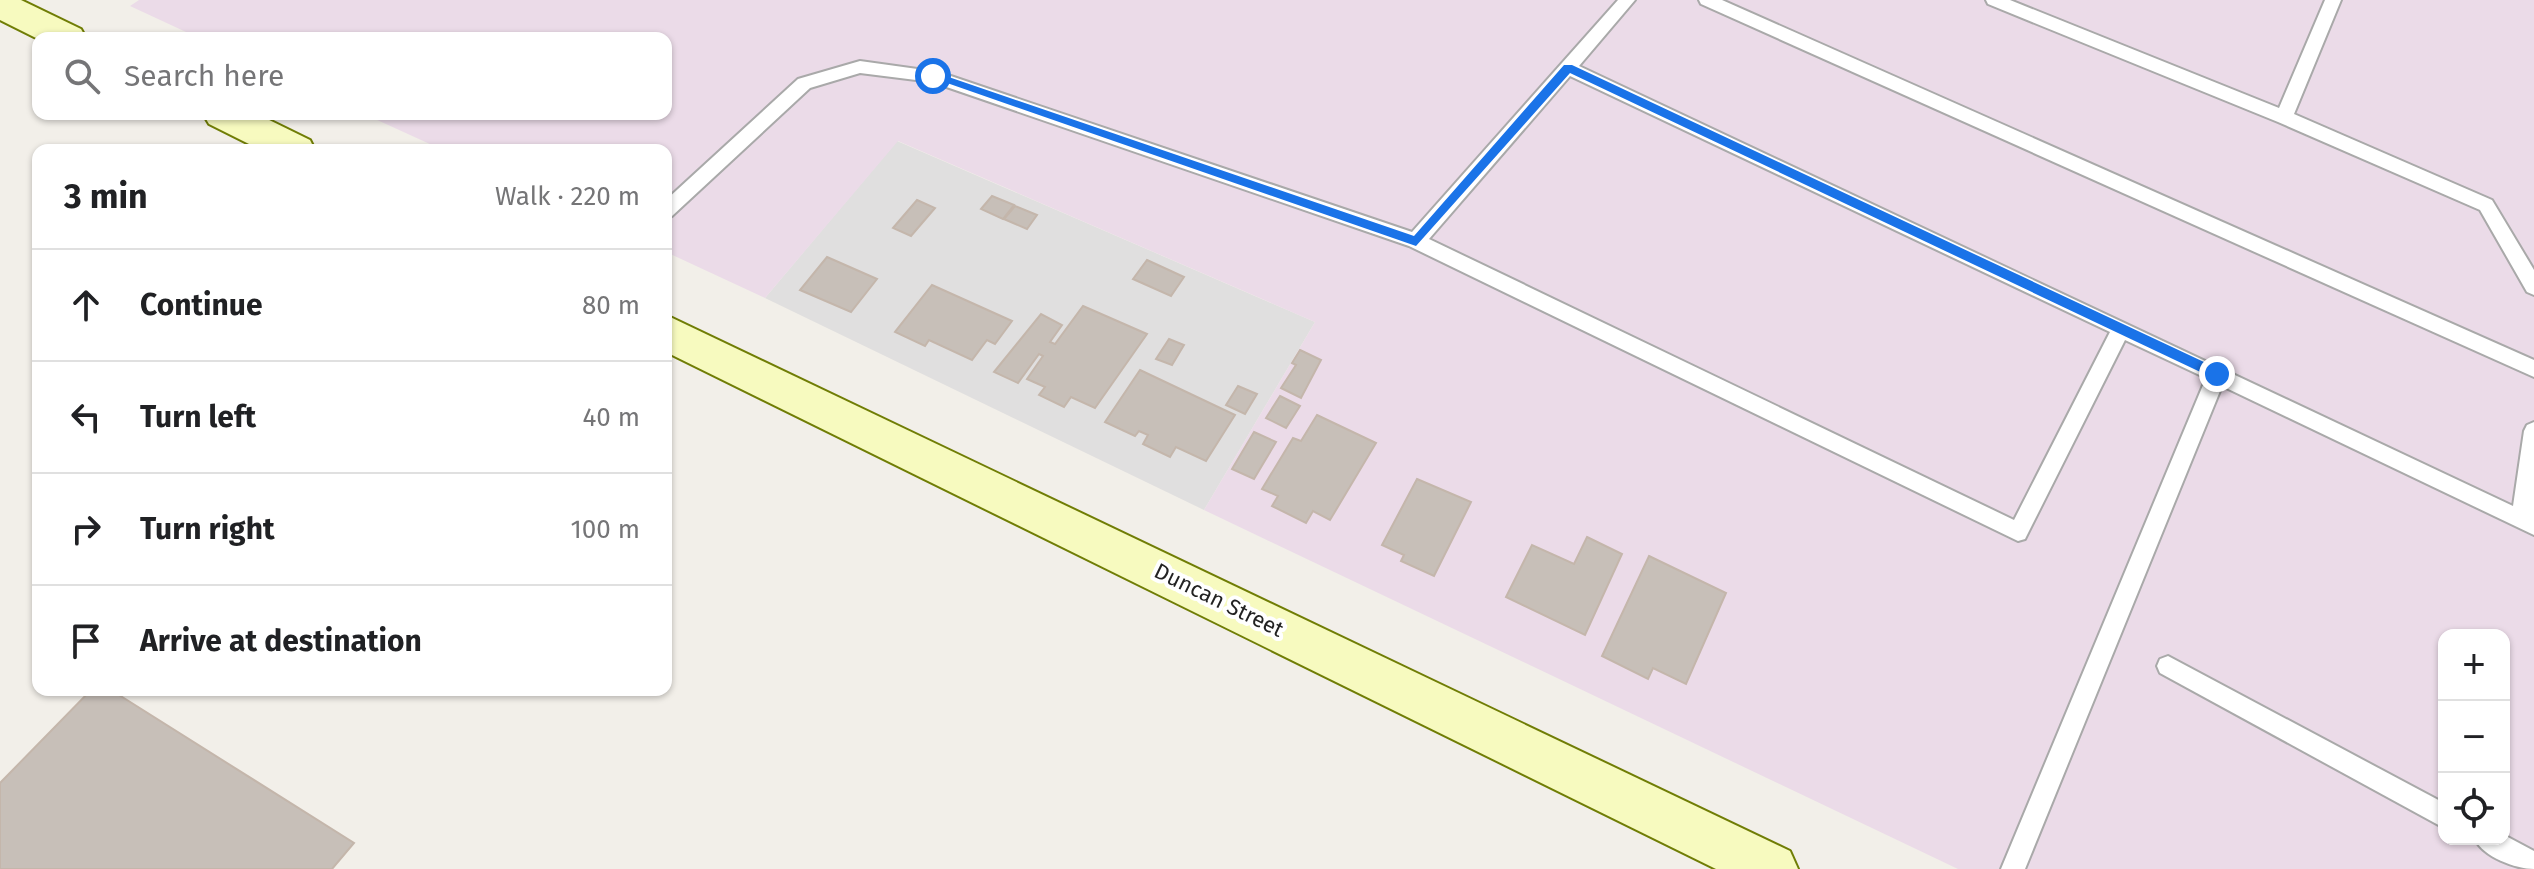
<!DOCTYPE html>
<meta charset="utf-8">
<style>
body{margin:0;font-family:"Fira Sans",sans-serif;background:#f2f2f2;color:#202124}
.controls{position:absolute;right:24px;bottom:24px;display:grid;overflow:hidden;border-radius:16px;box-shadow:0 2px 6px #0004}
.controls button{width:72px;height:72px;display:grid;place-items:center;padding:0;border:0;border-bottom:2px solid #e0e0e0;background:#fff;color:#202124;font:40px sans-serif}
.stop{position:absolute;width:24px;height:24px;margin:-18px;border:6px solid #1a73e8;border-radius:50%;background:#fff}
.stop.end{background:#1a73e8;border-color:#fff;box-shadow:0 2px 8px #0008}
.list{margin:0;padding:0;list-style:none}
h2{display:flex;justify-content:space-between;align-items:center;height:104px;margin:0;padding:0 32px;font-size:34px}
h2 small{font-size:26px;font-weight:400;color:#757577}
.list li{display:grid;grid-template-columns:52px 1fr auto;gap:24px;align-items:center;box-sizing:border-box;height:112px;padding:0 32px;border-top:2px solid #e0e0e0}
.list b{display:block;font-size:30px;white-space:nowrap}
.list em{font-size:26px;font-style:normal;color:#757577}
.icon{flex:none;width:44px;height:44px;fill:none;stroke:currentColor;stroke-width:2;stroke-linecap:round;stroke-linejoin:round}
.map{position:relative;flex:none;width:2534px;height:869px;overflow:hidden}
.search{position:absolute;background:#fff;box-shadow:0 2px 6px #0004;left:32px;top:32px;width:640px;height:88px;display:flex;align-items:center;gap:20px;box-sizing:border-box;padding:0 28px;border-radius:16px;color:#757577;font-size:30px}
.panel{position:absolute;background:#fff;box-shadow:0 2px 6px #0004;left:32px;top:144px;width:640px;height:552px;border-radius:16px}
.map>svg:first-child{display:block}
.residential{fill:#e0dfdf}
.industrial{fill:#ebdbe8;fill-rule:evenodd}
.building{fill:#c7bfb8;stroke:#c4b6ab;stroke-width:2}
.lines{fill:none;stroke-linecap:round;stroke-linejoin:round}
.lane-casing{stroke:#a9a9a9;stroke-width:4}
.secondary-casing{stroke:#707d05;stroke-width:4}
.lane{fill:#fff;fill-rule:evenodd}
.secondary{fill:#f7fabf;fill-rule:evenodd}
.route{fill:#1a73e8}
.labels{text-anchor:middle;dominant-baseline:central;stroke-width:8;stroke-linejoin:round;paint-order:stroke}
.street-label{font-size:22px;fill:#222;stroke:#fff}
</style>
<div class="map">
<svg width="2534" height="869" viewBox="0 0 2534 869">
<rect width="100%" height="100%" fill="#f2efe9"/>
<path class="residential" d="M897 141 1315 322 1204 510 765 298Z"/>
<path class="industrial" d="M139 0H2534V869H1958L1204 510 1315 322 898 141 765 298 666 252V150H443L364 114H666V38H199L130 6ZM2444 635H2504V839H2444Z"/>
<g class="building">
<path d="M992 196 1014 205 1003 219 981 209Z"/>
<path d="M917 200 935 208 911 236 893 228Z"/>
<path d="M1015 206 1037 215 1027 229 1004 219Z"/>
<path d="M827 257 877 279 851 312 800 290Z"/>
<path d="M1147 260 1184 277 1171 296 1133 279Z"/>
<path d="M932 285 1012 321 995 344 987 340 972 360 929 340 925 346 895 332Z"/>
<path d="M1083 306 1147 334 1095 408 1071 397 1064 407 1039 395 1045 387 1027 379 1043 356 1039 354 1018 383 994 372 1041 314 1062 325 1050 342 1055 344Z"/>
<path d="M1169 339 1184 345 1172 365 1156 359Z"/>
<path d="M1300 350 1321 360 1301 398 1281 388 1296 365 1292 363Z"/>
<path d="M1140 370 1235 415 1206 461 1176 447 1170 457 1143 444 1148 435 1139 431 1135 436 1105 422Z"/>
<path d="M1238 386 1257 394 1245 414 1226 405Z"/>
<path d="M1280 396 1300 406 1286 428 1266 418Z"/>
<path d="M1317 415 1376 443 1330 520 1313 511 1306 523 1272 506 1278 496 1262 489 1293 438 1301 441Z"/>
<path d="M1254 432 1276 442 1254 479 1232 469Z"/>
<path d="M1417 479 1471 502 1434 576 1401 561 1404 555 1382 545Z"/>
<path d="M1587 537 1622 554 1585 635 1506 597 1532 545 1574 564Z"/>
<path d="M1649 556 1726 593 1686 684 1653 668 1648 679 1602 656Z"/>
<path d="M91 690H111L354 843 332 869H0V783Z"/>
</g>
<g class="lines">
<defs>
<g id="lane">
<path d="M1618 0H1635L1579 66 2513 506 2524 431 2527 425 2534 422V535L2222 386 2025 869H2001L2206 378 2125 340 2025 539 2018 541 1409 246 932 82 860 73 810 88 672 216 666 218V200L798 79 860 61 939 72 1412 232ZM1570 76 2110 332 2014 520 1429 239Z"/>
<path d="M1699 0H1722L2534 360V377L1701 4Z"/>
<path d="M1986 0H2010L2279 108 2325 0H2341L2294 114 2492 200 2534 270V295L2527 292 2480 210 2278 122 1988 4Z"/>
<path d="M2168 656 2444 803V828L2160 673 2157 666 2160 659Z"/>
<path d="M2504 835 2534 851V869C2516 869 2483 857 2475 839H2504Z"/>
</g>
<g id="secondary">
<path d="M0 0H21L81 29 86 38 38 39 0 20Z"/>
<path d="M203 114H257L310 140 315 150H261L209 124Z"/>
<path d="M666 315 1790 851 1798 869H1716L666 352Z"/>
</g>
</defs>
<use href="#lane" class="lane-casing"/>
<use href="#secondary" class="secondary-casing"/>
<use href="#lane" class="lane"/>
<use href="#secondary" class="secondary"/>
</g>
<path class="route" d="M1564 65H1572L2221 370 2223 374 2221 378H2213L1570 73 1416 246 927 76 937 73 1414 236Z"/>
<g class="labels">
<g class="street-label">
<text transform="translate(1219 600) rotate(26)">Duncan Street</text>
</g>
</g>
</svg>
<div class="controls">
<button>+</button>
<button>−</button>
<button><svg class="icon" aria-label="locate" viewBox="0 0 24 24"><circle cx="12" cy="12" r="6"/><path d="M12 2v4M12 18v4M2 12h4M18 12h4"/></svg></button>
</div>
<div class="stop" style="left:933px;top:76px"></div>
<div class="stop end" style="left:2217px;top:374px"></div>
<div class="search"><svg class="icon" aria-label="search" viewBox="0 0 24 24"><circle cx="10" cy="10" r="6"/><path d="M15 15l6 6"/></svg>Search here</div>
<section class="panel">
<h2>3 min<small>Walk · 220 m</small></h2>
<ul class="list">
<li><svg class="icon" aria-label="ahead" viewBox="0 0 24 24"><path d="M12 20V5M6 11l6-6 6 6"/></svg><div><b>Continue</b></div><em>80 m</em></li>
<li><svg class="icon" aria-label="left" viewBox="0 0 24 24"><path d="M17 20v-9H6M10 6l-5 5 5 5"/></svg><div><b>Turn left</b></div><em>40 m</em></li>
<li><svg class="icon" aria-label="right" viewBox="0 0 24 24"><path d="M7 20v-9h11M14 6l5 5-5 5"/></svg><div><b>Turn right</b></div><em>100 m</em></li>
<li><svg class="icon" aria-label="arrive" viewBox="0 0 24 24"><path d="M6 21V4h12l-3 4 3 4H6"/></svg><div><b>Arrive at destination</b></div></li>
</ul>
</section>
</div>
